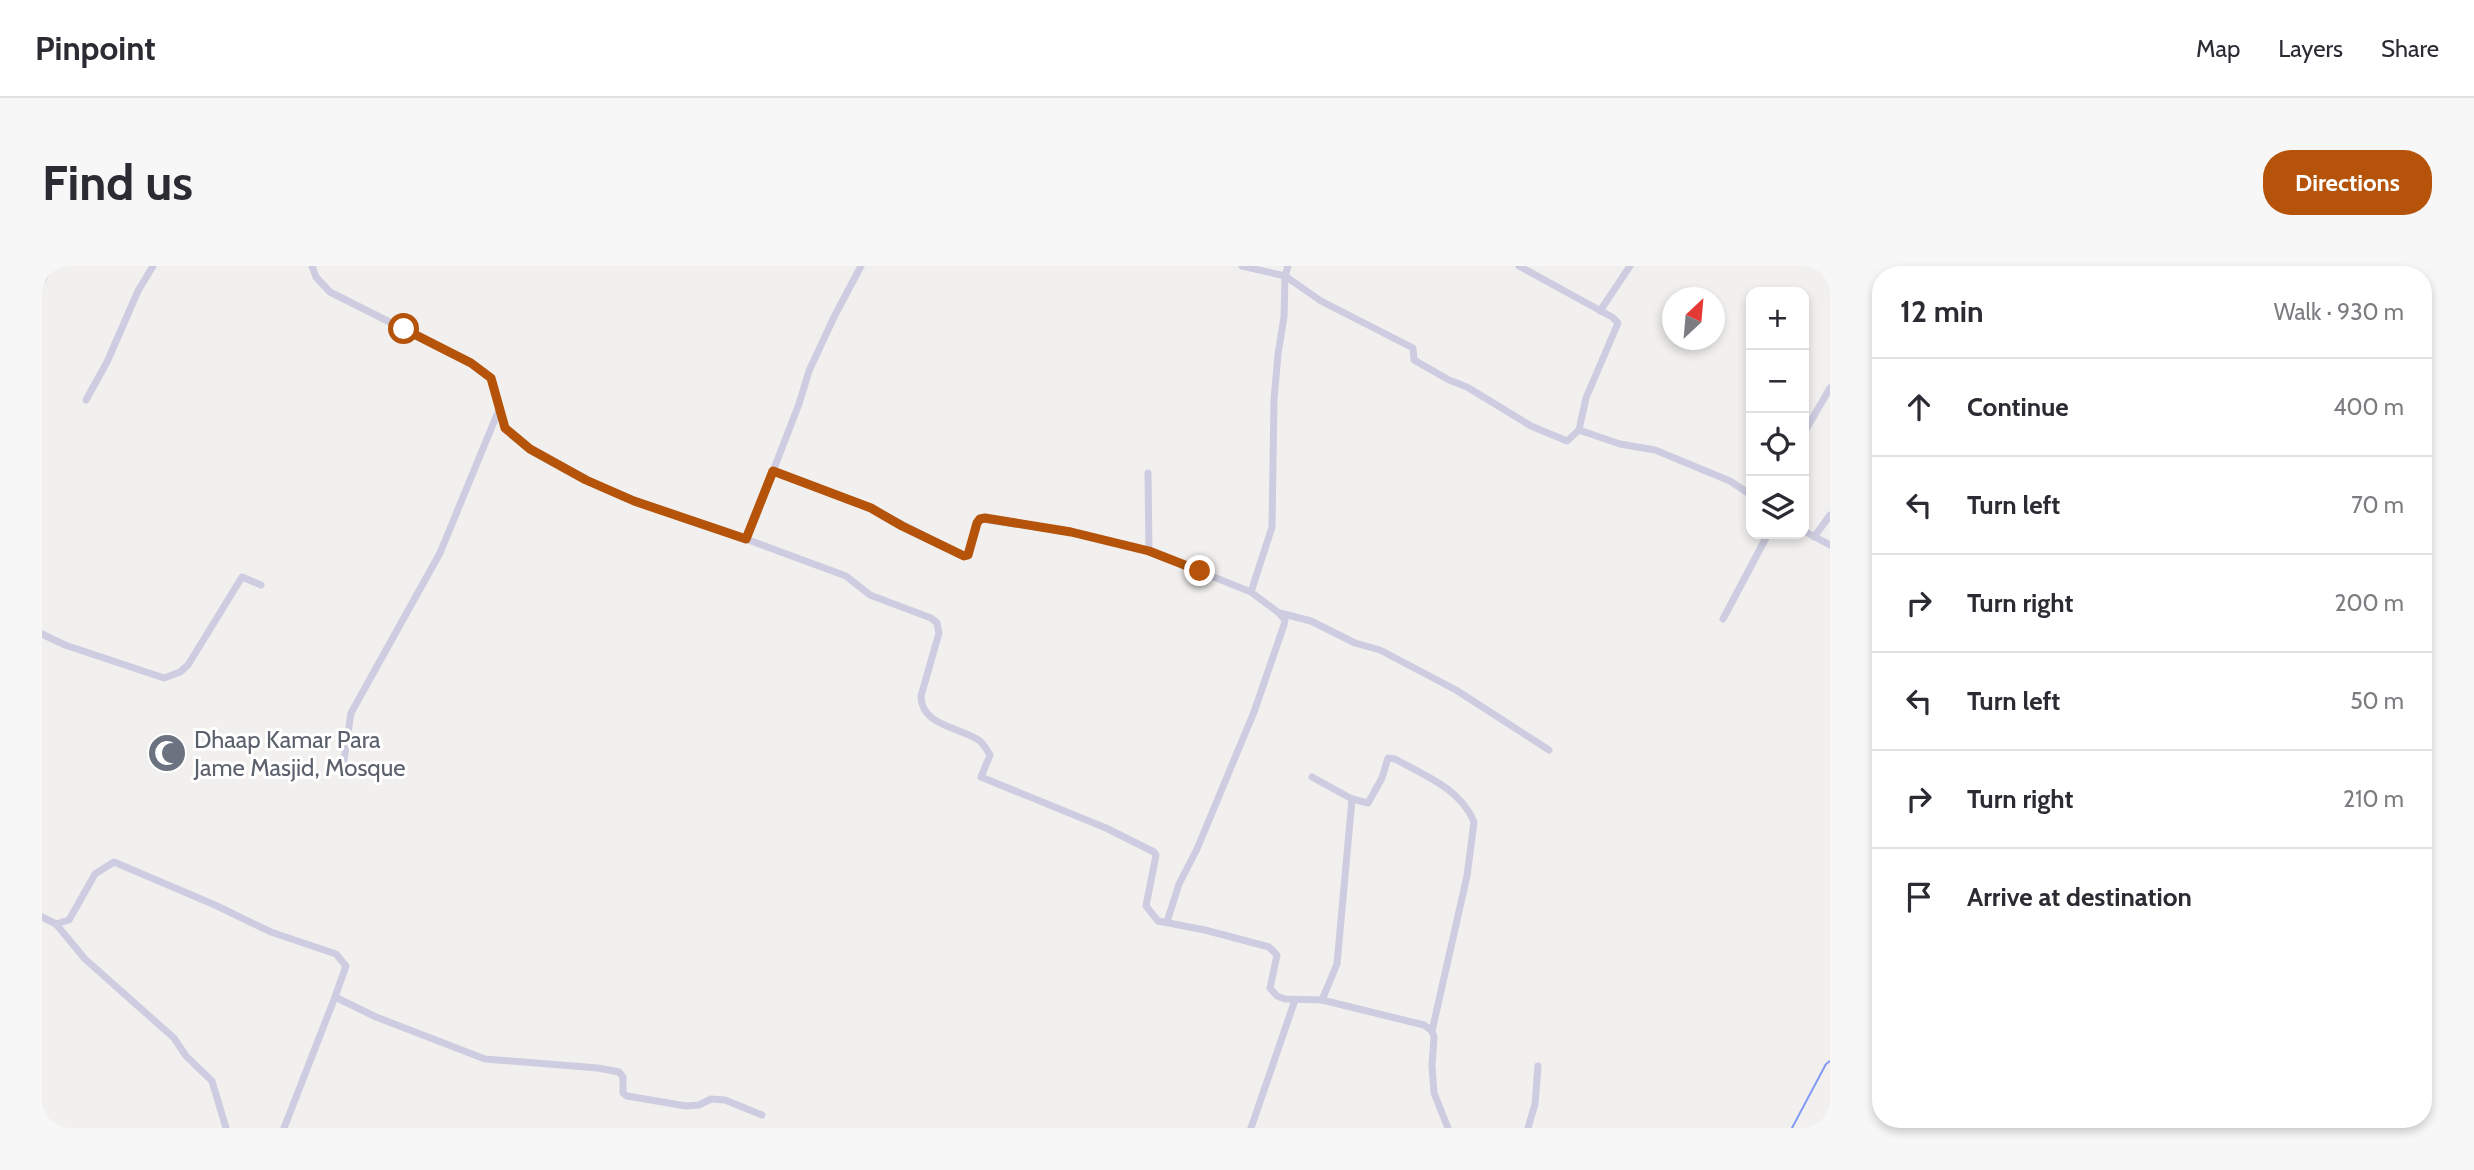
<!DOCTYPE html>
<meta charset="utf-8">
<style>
body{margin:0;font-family:Cabin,sans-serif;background:#f7f7f7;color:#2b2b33}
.controls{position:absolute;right:21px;top:21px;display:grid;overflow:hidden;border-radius:14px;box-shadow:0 4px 10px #0003}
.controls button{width:63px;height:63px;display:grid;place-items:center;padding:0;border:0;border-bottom:2px solid #e1e1e2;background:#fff;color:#2b2b33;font:35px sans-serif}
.compass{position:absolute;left:1620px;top:21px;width:63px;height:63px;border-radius:50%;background:#fff;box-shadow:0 4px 10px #0003;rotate:26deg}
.stop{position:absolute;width:21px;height:21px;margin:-16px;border:5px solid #b45309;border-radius:50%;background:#fff}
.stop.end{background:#b45309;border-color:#fff;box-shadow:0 2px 7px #0008}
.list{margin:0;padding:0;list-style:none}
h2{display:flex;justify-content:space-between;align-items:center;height:91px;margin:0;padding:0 28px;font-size:30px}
h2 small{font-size:23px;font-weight:400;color:#7c7c81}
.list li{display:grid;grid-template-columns:46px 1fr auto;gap:21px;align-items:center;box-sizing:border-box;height:98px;padding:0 28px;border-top:2px solid #e1e1e2}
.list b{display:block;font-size:26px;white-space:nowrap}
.list em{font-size:23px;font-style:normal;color:#7c7c81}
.icon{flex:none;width:38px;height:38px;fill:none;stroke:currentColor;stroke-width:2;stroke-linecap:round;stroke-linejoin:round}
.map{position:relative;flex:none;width:1788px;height:862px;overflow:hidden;border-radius:28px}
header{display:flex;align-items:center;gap:42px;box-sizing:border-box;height:98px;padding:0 35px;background:#fff;border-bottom:2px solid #e1e1e2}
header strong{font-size:33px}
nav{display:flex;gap:38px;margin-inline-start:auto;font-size:24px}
.intro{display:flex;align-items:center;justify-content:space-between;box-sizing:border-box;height:168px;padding:0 42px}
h1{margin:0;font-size:49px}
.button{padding:18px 32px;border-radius:28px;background:#b45309;color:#fff;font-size:24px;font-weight:700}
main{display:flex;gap:42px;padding:0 42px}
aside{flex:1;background:#fff;border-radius:28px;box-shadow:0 4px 10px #0003}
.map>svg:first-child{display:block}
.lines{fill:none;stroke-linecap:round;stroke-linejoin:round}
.stream{stroke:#829af4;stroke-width:2}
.minor{stroke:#cdcce0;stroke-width:7}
.secondary{stroke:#c2bfd9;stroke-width:10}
.route{stroke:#b45309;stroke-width:9}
.labels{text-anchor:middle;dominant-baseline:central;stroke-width:6;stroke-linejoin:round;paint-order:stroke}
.worship-label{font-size:24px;fill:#5b616d;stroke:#fff;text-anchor:start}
</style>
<header>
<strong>Pinpoint</strong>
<nav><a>Map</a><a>Layers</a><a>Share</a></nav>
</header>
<div class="intro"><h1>Find us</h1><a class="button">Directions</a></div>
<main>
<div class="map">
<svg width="1788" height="862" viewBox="0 0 1788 862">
<rect width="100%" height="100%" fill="#f1f0ee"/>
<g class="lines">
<path class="stream" d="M1750 862 1784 798 1788 795"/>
<g class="minor">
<path d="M270 0 274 11 288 26 429 97 449 112 463 162 487 183 544 214 592 235 704 273 804 310 828 329 889 352 895 357 897 367 879 430C879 460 918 461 938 475 942 479 945 484 948 489L939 511 1064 562 1112 586 1114 589 1104 640 1116 655 1163 664 1227 681 1235 689 1228 722 1235 730 1243 733 1280 734 1382 759 1390 765 1392 771 1390 800 1392 827 1406 862"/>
<path d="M1200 0 1243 10 1279 35 1371 82 1372 94 1407 114 1425 121 1489 160 1525 175 1537 164"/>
<path d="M1477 0 1570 51 1576 57 1544 132 1537 164 1578 178 1613 184 1688 215 1709 229"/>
<path d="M1558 45 1588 0"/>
<path d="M44 134 65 96 96 25 111 0"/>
<path d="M1762 176V167L1788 122"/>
<path d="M731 205 757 138 767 105 792 51 819 0"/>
<path d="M1106 207 1107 285"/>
<path d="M1762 265 1788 279"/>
<path d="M1772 271 1788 249"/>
<path d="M704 273 731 205 829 242 922 290 926 289 935 257 938 253 1029 266 1107 285 1209 326 1237 347 1243 354 1242 359 1212 446 1155 583 1137 618 1125 656"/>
<path d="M1209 326 1230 261 1232 134 1236 88 1242 51 1243 10 1246 0"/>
<path d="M1238 347 1269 355 1313 377 1338 384 1414 424 1507 484"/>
<path d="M1681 353 1726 268"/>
<path d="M0 368 23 379 122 412 138 406 146 399 200 311 219 319"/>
<path d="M302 494 309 447 398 287 456 146"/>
<path d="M1270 511 1310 533 1326 537 1340 512 1346 492 1353 493C1382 509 1419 523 1432 556L1425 610 1390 765"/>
<path d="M0 651 14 658 27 654 53 608 72 596 173 639 229 666 294 688 304 700 293 731 334 751 443 793 556 802 577 806 581 811V827L585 830 644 840 657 839 669 833 683 834 720 849"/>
<path d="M14 658 43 693 132 772 144 790 170 815 184 862"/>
<path d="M1280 734 1295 698 1310 533"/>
<path d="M242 862 293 731"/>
<path d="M1209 862 1253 734"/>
<path d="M1486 862 1493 838 1496 800"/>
</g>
<path class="secondary" d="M0 12 6 0"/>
</g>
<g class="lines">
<path class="route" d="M362 63 429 97 449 112 463 162 488 183 544 214 592 235 704 273 731 205 829 242 860 260 922 290 926 289 935 257 938 253 943 252 1029 266 1107 285 1158 305"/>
</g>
<defs>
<symbol id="mosque-disc" viewBox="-11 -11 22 22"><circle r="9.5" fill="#6b7280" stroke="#fff"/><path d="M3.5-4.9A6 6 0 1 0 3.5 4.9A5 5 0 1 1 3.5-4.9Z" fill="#fff"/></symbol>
</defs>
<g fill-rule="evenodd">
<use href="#mosque-disc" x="103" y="465" width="44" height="44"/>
</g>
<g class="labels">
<g class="worship-label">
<text x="152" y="473">Dhaap Kamar Para<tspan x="152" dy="28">Jame Masjid, Mosque</tspan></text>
</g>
</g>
</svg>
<div class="controls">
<button>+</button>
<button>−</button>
<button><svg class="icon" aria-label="locate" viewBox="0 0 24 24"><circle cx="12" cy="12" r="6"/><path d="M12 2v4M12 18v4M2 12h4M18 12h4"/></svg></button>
<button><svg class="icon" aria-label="layers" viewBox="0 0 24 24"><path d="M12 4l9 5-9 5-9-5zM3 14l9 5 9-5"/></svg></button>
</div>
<svg class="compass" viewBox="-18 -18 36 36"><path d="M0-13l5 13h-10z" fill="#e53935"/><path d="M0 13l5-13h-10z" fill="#7c7c81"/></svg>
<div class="stop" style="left:362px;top:63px"></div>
<div class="stop end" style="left:1158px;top:305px"></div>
</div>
<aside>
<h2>12 min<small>Walk · 930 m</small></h2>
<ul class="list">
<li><svg class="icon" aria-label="ahead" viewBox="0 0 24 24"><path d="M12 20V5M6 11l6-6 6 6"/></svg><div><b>Continue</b></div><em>400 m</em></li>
<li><svg class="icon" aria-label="left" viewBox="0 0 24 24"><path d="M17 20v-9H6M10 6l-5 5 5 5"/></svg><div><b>Turn left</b></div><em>70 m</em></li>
<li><svg class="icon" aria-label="right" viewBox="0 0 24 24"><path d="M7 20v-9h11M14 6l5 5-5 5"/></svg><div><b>Turn right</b></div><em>200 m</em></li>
<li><svg class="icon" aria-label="left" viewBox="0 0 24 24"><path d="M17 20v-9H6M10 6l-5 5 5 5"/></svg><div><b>Turn left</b></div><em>50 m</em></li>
<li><svg class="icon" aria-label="right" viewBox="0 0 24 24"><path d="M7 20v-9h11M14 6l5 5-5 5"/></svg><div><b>Turn right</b></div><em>210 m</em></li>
<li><svg class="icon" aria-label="arrive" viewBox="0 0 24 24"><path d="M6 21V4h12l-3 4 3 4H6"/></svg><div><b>Arrive at destination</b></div></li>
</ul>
</aside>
</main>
